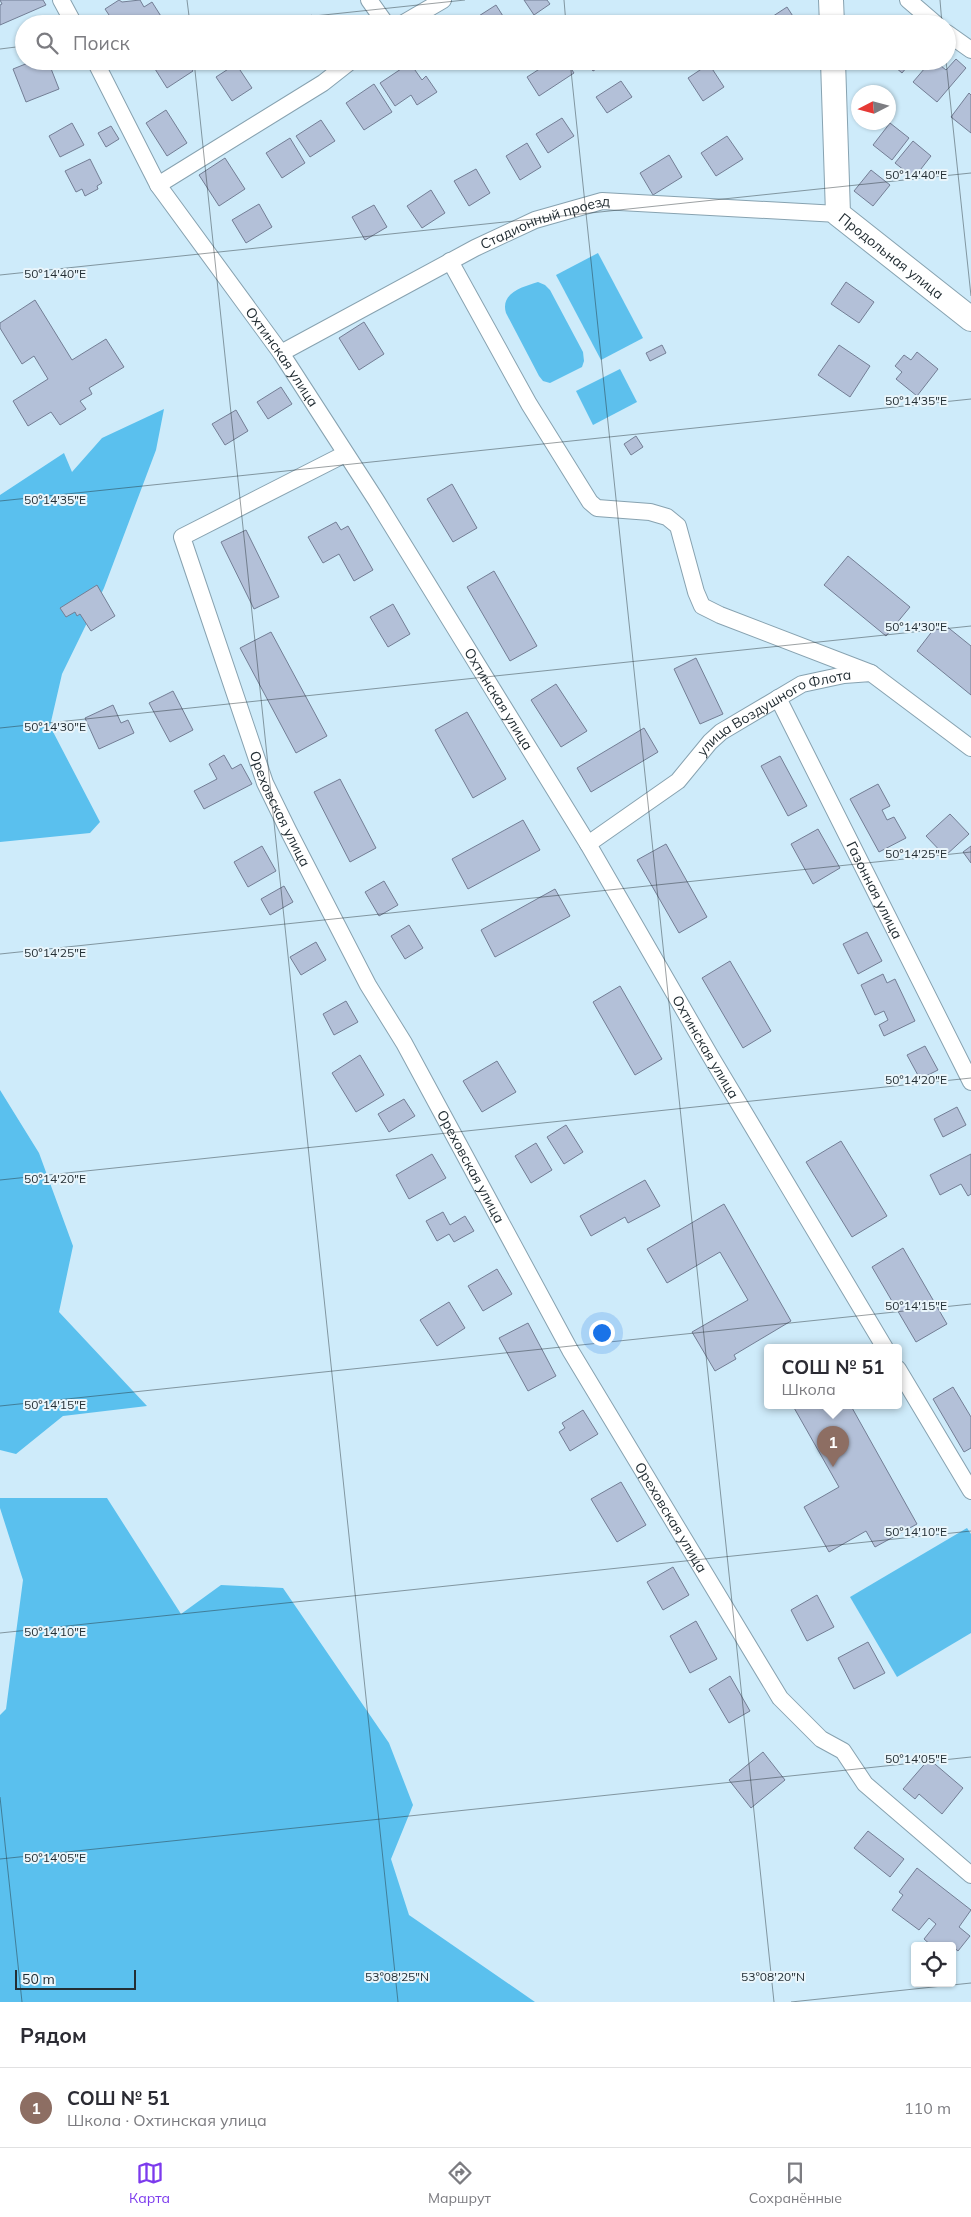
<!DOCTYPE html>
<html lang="ru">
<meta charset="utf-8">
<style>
body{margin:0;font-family:Mulish,sans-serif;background:#f7f7f7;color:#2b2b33}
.controls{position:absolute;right:15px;bottom:15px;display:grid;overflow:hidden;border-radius:5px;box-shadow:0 1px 4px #0004}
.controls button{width:45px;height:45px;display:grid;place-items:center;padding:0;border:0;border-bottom:1px solid #e1e1e2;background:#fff;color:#2b2b33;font:25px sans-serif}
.compass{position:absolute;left:851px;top:85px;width:45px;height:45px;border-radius:50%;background:#fff;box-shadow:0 1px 4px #0004;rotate:264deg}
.scale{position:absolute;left:15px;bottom:12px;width:121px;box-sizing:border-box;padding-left:5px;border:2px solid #232e34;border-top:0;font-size:14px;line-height:18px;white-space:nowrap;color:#232e34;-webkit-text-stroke:4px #e9f5fb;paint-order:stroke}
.you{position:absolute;left:601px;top:1332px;width:18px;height:18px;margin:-12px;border:4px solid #fff;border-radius:50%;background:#1a73e8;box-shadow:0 0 0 8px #1a73e833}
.badge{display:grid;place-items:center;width:32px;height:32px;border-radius:50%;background:#7c3aed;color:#fff;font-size:16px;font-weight:700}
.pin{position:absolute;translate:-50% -41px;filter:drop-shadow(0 1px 2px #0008)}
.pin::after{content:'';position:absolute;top:26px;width:18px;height:15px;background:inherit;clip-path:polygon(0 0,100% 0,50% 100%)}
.popup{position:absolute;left:764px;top:1344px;width:138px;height:65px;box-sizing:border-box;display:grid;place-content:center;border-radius:5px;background:#fff;filter:drop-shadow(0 1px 4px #0005);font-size:16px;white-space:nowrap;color:#7c7c81}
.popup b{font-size:19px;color:#2b2b33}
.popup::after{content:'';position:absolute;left:50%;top:100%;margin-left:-10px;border:10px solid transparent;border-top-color:#fff}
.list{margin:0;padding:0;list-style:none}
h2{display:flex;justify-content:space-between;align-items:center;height:65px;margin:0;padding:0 20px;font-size:21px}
h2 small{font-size:16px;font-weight:400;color:#7c7c81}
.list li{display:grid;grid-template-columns:32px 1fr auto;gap:15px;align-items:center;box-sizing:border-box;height:80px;padding:0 20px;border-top:1px solid #e1e1e2}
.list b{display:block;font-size:19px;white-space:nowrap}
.list p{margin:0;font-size:16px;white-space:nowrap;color:#7c7c81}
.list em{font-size:16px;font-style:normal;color:#7c7c81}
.icon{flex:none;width:28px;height:28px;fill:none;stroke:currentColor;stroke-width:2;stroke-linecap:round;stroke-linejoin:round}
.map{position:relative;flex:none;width:971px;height:2002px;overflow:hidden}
.search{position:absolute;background:#fff;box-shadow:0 1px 4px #0004;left:15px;right:15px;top:15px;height:55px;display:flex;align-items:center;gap:12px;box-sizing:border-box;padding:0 18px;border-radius:28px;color:#7c7c81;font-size:19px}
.sheet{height:145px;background:#fff}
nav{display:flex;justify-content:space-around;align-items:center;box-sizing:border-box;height:70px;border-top:1px solid #e1e1e2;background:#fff;font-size:14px;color:#7c7c81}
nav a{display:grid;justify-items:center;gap:2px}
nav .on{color:#7c3aed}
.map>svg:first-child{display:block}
.green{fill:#5dc0ed}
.forest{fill:#5ac0ee}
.building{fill:#b3c0d8;stroke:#737e95}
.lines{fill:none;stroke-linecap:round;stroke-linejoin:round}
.street-casing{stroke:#87a2b0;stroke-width:18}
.secondary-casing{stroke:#87a2b0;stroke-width:26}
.street{stroke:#fff;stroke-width:16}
.secondary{stroke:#fff;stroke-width:24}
.ticks{fill:none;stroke:#232e34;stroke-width:1;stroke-opacity:0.45}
.labels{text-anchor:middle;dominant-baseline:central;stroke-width:4;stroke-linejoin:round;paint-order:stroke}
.street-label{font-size:14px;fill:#232e34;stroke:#e9f5fb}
.ticks-label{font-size:12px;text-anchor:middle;fill:#232e34;stroke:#e9f5fb;stroke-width:4;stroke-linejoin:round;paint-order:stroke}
</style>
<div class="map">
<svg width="971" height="2002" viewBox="0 0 971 2002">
<rect width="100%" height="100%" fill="#ceebfa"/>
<g class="green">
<path d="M598 253 643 338 601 360 556 275Z"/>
<path d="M538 282 545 285 550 290 583 352 584 361 582 367 550 383 543 381 539 376 506 313C500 293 522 287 538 282Z"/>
<path d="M620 369 637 402 593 425 576 391Z"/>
<path d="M967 1528 971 1534V1633L897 1677 850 1597Z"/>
</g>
<g class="forest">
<path d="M164 409 156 450 104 588 62 674 50 726 100 822 90 833 0 842V495L64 453 72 472 102 438Z"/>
<path d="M0 1090 39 1153 73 1246 59 1312 147 1406 63 1416 16 1454 0 1450Z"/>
<path d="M0 1498H107L181 1614 221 1585 283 1588 389 1743 413 1805 391 1859 409 1915 535 2002H0V1715L6 1709 23 1580 0 1508Z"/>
</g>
<g class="building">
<path d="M0 0H43L46 5 0 25V5L2 4Z"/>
<path d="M119 0 122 2 140 0 144 7 152 2 164 21 160 24H115L105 9Z"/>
<path d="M524 0H547L550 4 534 15Z"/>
<path d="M496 5 508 24H472L471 21Z"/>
<path d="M787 7 798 24H761Z"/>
<path d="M312 15 317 24H299Z"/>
<path d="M956 59 966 68 937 102 913 82 931 61H935L946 70Z"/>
<path d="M33 61H48L59 89 26 102 13 69Z"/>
<path d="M150 61H186L193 71 167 88Z"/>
<path d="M552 61H566L574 73 539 96 527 77Z"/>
<path d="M586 61H609L593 71Z"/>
<path d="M888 61H912L902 73Z"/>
<path d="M410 63 422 80 426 76 437 92 417 105 411 95 395 106 380 83Z"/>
<path d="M236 64 252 88 232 101 216 77Z"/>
<path d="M709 64 724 87 703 101 688 78Z"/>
<path d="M621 81 632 97 607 113 596 97Z"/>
<path d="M374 84 392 112 364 130 346 103Z"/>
<path d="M969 93 971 95V133L951 117Z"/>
<path d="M166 110 187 143 167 156 146 123Z"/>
<path d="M562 118 574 136 548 153 536 134Z"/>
<path d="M321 120 335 141 310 157 296 136Z"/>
<path d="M72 123 84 145 60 157 49 136Z"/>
<path d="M890 123 909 138 892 160 873 145Z"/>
<path d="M111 126 119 139 106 147 98 133Z"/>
<path d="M727 136 743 159 716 176 701 153Z"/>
<path d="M290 138 305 163 282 178 266 153Z"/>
<path d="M913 141 931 156 914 178 895 163Z"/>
<path d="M527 143 541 167 520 180 506 156Z"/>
<path d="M669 155 682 177 653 195 640 173Z"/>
<path d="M225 158 245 189 219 206 199 175Z"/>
<path d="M90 159 102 183 97 186 98 189 85 196 82 189 76 192 65 171Z"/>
<path d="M476 169 490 193 469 206 454 181Z"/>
<path d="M871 170 890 185 873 206 854 191Z"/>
<path d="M431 190 445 213 422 228 407 206Z"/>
<path d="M259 204 272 227 246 243 232 220Z"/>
<path d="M374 205 387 227 365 240 352 217Z"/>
<path d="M846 282 874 302 859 323 831 304Z"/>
<path d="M35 300 72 360 106 339 124 367 89 388 92 394 80 401 86 409 60 425 51 412 28 426 13 401 48 379 34 356 22 364 0 328V323Z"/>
<path d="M364 322 384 354 359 370 339 338Z"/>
<path d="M662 345 666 353 650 361 646 353Z"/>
<path d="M839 345 870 366 850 397 818 375Z"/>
<path d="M917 352 938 369 917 396 896 379 902 372 895 366 904 355 911 360Z"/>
<path d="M281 387 292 404 268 419 257 402Z"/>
<path d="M236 410 248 431 225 445 212 424Z"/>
<path d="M636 436 643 447 631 455 624 444Z"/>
<path d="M452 484 477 528 453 542 427 499Z"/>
<path d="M336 522 341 530 348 526 373 570 354 581 339 554 323 563 308 537Z"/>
<path d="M246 530 279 597 254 609 221 542Z"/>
<path d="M848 556 910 607 886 636 824 585Z"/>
<path d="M494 571 537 646 510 661 467 587Z"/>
<path d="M97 585 115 616 91 631 80 614 77 616 75 612 66 617 60 608Z"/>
<path d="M393 604 410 634 388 647 370 617Z"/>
<path d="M940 621 971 646V695L917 651Z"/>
<path d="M271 632 327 736 296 753 240 648Z"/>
<path d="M696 658 723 714 700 724 674 669Z"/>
<path d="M556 684 587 731 561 747 531 700Z"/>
<path d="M173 691 193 730 170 742 149 703Z"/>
<path d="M113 705 121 723 128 720 134 733 99 749 85 718Z"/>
<path d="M467 712 506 779 473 798 435 730Z"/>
<path d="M644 728 658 752 591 792 577 768Z"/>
<path d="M224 755 232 769 241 764 252 784 204 809 194 791 217 779 209 764Z"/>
<path d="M780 756 807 806 788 816 761 766Z"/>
<path d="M340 779 376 848 350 862 314 792Z"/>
<path d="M878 784 890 806 882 810 887 820 894 817 906 838 879 852 850 799Z"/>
<path d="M950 814 969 834 945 856 926 836Z"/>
<path d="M523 820 540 850 468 889 452 859Z"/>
<path d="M818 829 840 868 813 884 791 844Z"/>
<path d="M666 844 707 917 679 933 637 860Z"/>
<path d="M262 846 276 871 248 887 234 862Z"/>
<path d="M971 846V863L963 852Z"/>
<path d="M384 881 398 905 379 916 365 892Z"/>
<path d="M284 886 293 902 270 915 261 899Z"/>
<path d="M555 889 570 916 495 957 481 930Z"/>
<path d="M409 925 423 948 405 959 391 936Z"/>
<path d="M867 932 882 961 858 974 843 944Z"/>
<path d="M316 942 326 960 301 975 290 957Z"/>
<path d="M730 961 771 1031 743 1048 702 978Z"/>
<path d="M883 974 887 983 895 979 915 1021 884 1036 879 1025 888 1020 884 1011 875 1015 861 985Z"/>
<path d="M620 986 662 1059 635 1075 593 1002Z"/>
<path d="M346 1001 358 1022 334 1035 323 1014Z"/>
<path d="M925 1046 938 1070 920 1079 907 1055Z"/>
<path d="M360 1055 384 1095 356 1112 332 1073Z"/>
<path d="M497 1061 516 1092 482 1112 463 1081Z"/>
<path d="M404 1099 415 1116 389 1132 378 1114Z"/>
<path d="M957 1107 966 1125 943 1137 934 1119Z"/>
<path d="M566 1125 583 1152 564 1164 547 1137Z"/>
<path d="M841 1141 887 1216 852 1237 806 1162Z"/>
<path d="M536 1143 552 1170 531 1183 515 1156Z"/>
<path d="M432 1154 446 1178 409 1199 396 1175Z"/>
<path d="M971 1154V1194L968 1196 961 1184 940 1195 930 1175Z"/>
<path d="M645 1180 660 1206 628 1223 625 1217 591 1236 580 1216Z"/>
<path d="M724 1204 791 1321 734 1355 736 1359 715 1371 692 1332 748 1300 720 1252 667 1283 647 1249Z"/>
<path d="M443 1212 450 1225 465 1216 474 1231 454 1242 449 1234 437 1241 426 1221Z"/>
<path d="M903 1248 947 1324 916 1342 872 1267Z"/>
<path d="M497 1269 512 1294 483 1311 468 1286Z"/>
<path d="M449 1302 465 1328 437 1346 420 1320Z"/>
<path d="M528 1323 556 1376 528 1391 499 1338Z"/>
<path d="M953 1387 971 1417V1448L964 1452 933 1399Z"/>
<path d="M793 1406H851L917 1524 875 1547 866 1531 829 1552 804 1507 839 1487Z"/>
<path d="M583 1410 598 1434 570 1451 559 1432 565 1428 562 1423Z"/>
<path d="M621 1482 646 1525 617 1542 591 1499Z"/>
<path d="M673 1567 689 1595 663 1610 647 1582Z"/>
<path d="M817 1595 834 1627 807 1641 791 1610Z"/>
<path d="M696 1621 717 1659 690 1673 670 1636Z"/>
<path d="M868 1642 885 1673 854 1689 838 1658Z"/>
<path d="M730 1676 750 1711 729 1723 709 1689Z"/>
<path d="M763 1752 785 1780 751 1808 729 1780Z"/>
<path d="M929 1759 963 1788 942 1814 919 1794 915 1799 903 1789Z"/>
<path d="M868 1831 904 1859 890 1877 854 1848Z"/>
<path d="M917 1868 971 1910 959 1927 970 1936 958 1951 948 1943 946 1946H932L924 1939 936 1924 929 1918 919 1930 892 1910 903 1895 899 1892Z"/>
</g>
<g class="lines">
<defs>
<g id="street">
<path d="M61 0 74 24"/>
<path d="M369 0 386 24"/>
<path d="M908 0 936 24"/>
<path d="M402 24 443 0"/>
<path d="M947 33 971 50"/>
<path id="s1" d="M95 61 158 185 281 353 376 500 588 844 711 1057 885 1348"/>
<path d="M158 185 323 83 351 61"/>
<path d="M450 261 529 404 590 502 597 508 650 512 667 517 678 526 696 592 702 606 720 615 871 673"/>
<path id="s2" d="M281 353 475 248 535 220 602 201 838 214"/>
<path id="s3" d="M345 454 182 537 265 783 288 830 368 985 404 1043 570 1350 780 1698 821 1739 843 1751 865 1784 971 1875"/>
<path id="s4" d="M778 698 971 1082"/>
<path id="s5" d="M588 844 678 781 710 742 721 732 802 684 844 675 871 673 971 748"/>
<path d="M898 1369 971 1491"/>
</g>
<g id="secondary">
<path d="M831 0 832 24"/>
<path id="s6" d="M833 61 838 214 971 319"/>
</g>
</defs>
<use href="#street" class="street-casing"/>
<use href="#secondary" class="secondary-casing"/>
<use href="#street" class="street"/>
<use href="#secondary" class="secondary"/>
</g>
<path class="ticks" d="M187 0 190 24M564 0 566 24M940 0 942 24M239 24 465 0M0 49 24 46M194 61 398 2002M570 61 774 2002M946 61 971 296M0 275 971 173M0 501 971 399M0 728 971 626M0 954 971 852M0 1180 971 1078M0 1406 971 1304M0 1633 971 1531M0 1797 22 2002M0 1859 971 1757M791 2002 971 1983"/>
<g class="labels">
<g class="street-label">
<text stroke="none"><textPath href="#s2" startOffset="296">Стадионный проезд</textPath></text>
<text stroke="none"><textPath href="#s6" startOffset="221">Продольная улица</textPath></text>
<text stroke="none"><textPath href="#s1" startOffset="351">Охтинская улица</textPath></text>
<text stroke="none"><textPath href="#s1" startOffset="756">Охтинская улица</textPath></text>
<text stroke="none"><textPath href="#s5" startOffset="232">улица Воздушного Флота</textPath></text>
<text stroke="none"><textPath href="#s3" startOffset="472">Ореховская улица</textPath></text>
<text stroke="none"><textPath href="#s4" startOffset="215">Газонная улица</textPath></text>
<text stroke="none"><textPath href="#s1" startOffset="1161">Охтинская улица</textPath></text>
<text stroke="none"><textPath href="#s3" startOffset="878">Ореховская улица</textPath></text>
<text stroke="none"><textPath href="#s3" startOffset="1282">Ореховская улица</textPath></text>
</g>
</g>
<g class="ticks-label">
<text x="916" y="179">50°14'40"E</text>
<text x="55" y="278">50°14'40"E</text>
<text x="916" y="405">50°14'35"E</text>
<text x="55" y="504">50°14'35"E</text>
<text x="916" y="631">50°14'30"E</text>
<text x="55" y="731">50°14'30"E</text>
<text x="916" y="858">50°14'25"E</text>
<text x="55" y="957">50°14'25"E</text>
<text x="916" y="1084">50°14'20"E</text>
<text x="55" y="1183">50°14'20"E</text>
<text x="916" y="1310">50°14'15"E</text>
<text x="55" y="1409">50°14'15"E</text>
<text x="916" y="1536">50°14'10"E</text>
<text x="55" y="1636">50°14'10"E</text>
<text x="916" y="1763">50°14'05"E</text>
<text x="55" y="1862">50°14'05"E</text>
<text x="397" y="1981">53°08'25"N</text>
<text x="773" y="1981">53°08'20"N</text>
</g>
</svg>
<div class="controls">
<button><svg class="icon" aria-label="locate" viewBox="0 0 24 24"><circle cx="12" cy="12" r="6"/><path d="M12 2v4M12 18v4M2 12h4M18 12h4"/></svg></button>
</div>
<svg class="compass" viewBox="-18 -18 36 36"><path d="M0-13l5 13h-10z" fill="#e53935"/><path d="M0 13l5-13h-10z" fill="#7c7c81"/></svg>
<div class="scale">50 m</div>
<div class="you"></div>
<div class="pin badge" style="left:833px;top:1467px;background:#8d6e63">1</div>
<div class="popup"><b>СОШ № 51</b>Школа</div>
<div class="search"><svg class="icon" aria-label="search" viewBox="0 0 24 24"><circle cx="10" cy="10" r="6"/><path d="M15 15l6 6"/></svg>Поиск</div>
</div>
<section class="sheet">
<h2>Рядом<small></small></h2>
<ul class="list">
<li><span class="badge" style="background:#8d6e63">1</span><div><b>СОШ № 51</b><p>Школа · Охтинская улица</p></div><em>110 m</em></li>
</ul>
</section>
<nav>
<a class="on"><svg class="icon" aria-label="map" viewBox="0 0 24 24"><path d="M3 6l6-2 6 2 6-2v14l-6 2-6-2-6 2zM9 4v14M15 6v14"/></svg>Карта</a>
<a><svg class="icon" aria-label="directions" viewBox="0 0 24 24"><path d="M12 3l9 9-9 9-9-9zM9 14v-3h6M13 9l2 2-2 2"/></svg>Маршрут</a>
<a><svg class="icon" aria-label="saved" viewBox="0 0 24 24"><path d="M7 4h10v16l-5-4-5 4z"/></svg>Сохранённые</a>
</nav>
